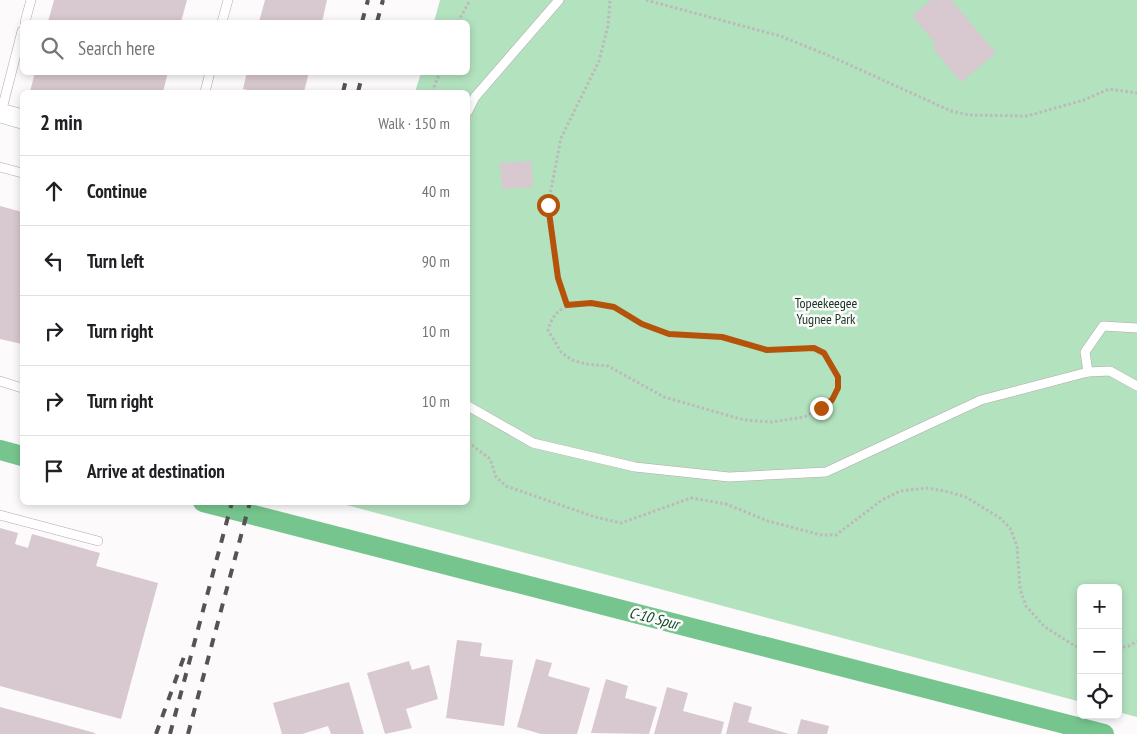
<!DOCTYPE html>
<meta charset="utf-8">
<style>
body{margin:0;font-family:"PT Sans Narrow",sans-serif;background:#f6f6f6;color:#202124}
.controls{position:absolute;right:15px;bottom:15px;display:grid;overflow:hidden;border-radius:8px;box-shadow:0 2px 8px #0003}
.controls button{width:45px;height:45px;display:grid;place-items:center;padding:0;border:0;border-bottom:1px solid #e0e0e0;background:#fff;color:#202124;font:25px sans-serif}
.stop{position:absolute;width:15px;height:15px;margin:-11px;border:4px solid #b45309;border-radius:50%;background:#fff}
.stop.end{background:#b45309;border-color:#fff;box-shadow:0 1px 5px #0008}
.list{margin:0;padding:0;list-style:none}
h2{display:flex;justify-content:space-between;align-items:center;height:65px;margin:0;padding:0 20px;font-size:21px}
h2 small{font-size:16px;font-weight:400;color:#757577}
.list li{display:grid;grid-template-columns:32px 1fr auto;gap:15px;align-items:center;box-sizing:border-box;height:70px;padding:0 20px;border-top:1px solid #e0e0e0}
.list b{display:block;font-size:19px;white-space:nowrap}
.list em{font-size:16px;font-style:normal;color:#757577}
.icon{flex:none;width:28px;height:28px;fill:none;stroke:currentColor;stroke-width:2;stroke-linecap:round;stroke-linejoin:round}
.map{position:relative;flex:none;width:1137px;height:734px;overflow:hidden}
.search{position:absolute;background:#fff;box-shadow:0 2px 8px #0003;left:20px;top:20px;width:450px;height:55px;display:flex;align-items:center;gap:12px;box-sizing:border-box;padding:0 18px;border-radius:8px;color:#757577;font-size:19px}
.panel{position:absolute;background:#fff;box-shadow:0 2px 8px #0003;left:20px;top:90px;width:450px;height:415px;border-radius:8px}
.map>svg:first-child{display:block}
.green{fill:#b3e2bf}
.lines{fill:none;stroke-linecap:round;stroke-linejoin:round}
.canal{stroke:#76c58e;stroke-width:20}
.building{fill:#d8c8cf}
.lane-casing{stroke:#b6a6ad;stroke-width:10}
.street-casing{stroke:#b6a6ad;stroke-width:20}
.path{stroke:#bdb9bb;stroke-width:3;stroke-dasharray:2.5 2.5;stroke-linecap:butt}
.lane{stroke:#fff;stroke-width:9}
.street{stroke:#fff;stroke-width:19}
.rail{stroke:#575254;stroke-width:4;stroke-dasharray:9 9;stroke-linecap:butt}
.route{stroke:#b45309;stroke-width:6}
.labels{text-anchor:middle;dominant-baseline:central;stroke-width:5;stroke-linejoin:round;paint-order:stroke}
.park-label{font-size:14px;fill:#143620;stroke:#fdfafb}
.water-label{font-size:15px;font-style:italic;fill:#0c4926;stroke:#fdfafb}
</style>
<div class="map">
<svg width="1137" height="734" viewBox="0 0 1137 734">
<rect width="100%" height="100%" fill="#fdfafb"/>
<path class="green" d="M440 0H1137V717L1118 712V588H1081V702L339 503 468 502V92H415L421 73 468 72V22H434Z"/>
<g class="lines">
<g class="canal">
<path d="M0 450 22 456"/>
<path d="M203 502 1104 734"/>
</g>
</g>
<g class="building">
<path d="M54 0H187L181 22H48Z"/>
<path d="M265 0H327L322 22H259Z"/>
<path d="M931 0H951L996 53 961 82 932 47 936 44 912 16Z"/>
<path d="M35 72H168L163 92H30Z"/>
<path d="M247 72H309L304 92H257L243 89Z"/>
<path d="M531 161 533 187 502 189 500 163Z"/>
<path d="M0 206 22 212V344L0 339Z"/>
<path d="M0 528 18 533 15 544 28 548 32 534 100 553 96 566 158 583 121 719 0 686Z"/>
<path d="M457 640 482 643 480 656 513 660 504 726 446 718Z"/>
<path d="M536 659 552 663 548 676 590 688 577 734H541L517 727Z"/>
<path d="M409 661 412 670 429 665 438 699 406 709 412 728 385 734 367 673Z"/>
<path d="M606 679 628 686 625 698 657 707 649 734 591 733Z"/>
<path d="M349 682 364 734H331L328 726 302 734H282L273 703Z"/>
<path d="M667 687 688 693 683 711 724 722 721 734H654Z"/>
<path d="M734 702 752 707 748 722 789 734H726Z"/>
<path d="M0 707 95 733V734H0Z"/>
<path d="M801 719 829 726 827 734H797Z"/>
</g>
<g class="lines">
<defs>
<g id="lane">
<path d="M25 22 31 0"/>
<path d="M222 22 228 0"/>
<path d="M205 92 210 72"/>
<path d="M468 111 475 97 559 0"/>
<path d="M1 113 22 31"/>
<path d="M0 167 22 173"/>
<path d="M1137 328 1103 326 1085 352 1088 372 1110 371 1137 386"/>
<path d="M0 381 22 388"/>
<path d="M468 406 533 443 635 467 729 477 826 472 981 400 1088 372"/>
<path d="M0 515 98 541"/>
</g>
<path id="street" d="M0 113 22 119"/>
</defs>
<use href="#lane" class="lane-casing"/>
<use href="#street" class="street-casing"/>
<g class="path">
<path d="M646 0 780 36 830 56 951 111 969 115 1027 116 1084 100 1109 89 1137 93"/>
<path d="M458 22 470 0"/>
<path d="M432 92 440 72"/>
<path d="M591 303 614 307 642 324 669 334 722 337 767 350 814 348 824 353 838 377V388L832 400 821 408 804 417 772 422 744 420 664 397 608 366 586 364 572 360 561 352 548 330C555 306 568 305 591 303Z"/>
<path d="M567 305 558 277 548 205 561 138 599 61 608 26 610 0"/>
<path d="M468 442 490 459 496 477 506 486 595 517 621 523 691 498 726 504 768 521 821 535H836L882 500 900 491 927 488 945 491 966 497 1000 518 1010 528 1017 546 1020 589 1026 606 1045 627 1075 646 1081 647"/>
<path d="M1118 648 1129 646 1137 641"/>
</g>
<use href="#lane" class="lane"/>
<use href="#street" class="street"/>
<g class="rail">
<path d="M362 22 368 0"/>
<path d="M377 22 383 0"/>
<path d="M343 92 348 72"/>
<path d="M358 92 363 72"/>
<path d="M156 734 185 654"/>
<path d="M170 734 232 502"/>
<path d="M188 734 250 502"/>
</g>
</g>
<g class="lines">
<path class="route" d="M548 205 558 278 567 305 591 303 614 307 642 324 669 334 722 337 767 350 814 348 824 353 838 377V388L832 400 821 408"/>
</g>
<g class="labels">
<g class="park-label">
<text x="826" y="303">Topeekeegee<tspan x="826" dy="16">Yugnee Park</tspan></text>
</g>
<g class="water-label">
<text transform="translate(654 618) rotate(14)">C-10 Spur</text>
</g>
</g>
</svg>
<div class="controls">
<button>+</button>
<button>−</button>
<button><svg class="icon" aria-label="locate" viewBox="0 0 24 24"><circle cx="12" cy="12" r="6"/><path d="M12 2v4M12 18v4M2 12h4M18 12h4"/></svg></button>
</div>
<div class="stop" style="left:548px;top:205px"></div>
<div class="stop end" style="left:821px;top:408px"></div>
<div class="search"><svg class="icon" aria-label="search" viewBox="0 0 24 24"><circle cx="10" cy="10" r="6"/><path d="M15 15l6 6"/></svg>Search here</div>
<section class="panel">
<h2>2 min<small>Walk · 150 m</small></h2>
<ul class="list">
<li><svg class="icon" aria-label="ahead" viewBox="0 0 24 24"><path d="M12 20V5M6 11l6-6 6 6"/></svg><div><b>Continue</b></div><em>40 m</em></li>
<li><svg class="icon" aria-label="left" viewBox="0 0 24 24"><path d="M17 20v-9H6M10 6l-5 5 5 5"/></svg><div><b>Turn left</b></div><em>90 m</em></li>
<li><svg class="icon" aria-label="right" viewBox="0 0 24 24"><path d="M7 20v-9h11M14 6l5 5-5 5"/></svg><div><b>Turn right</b></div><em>10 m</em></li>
<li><svg class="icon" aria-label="right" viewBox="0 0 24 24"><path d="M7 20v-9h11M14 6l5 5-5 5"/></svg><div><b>Turn right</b></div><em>10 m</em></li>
<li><svg class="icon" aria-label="arrive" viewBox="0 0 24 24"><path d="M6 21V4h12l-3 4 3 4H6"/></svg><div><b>Arrive at destination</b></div></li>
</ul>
</section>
</div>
